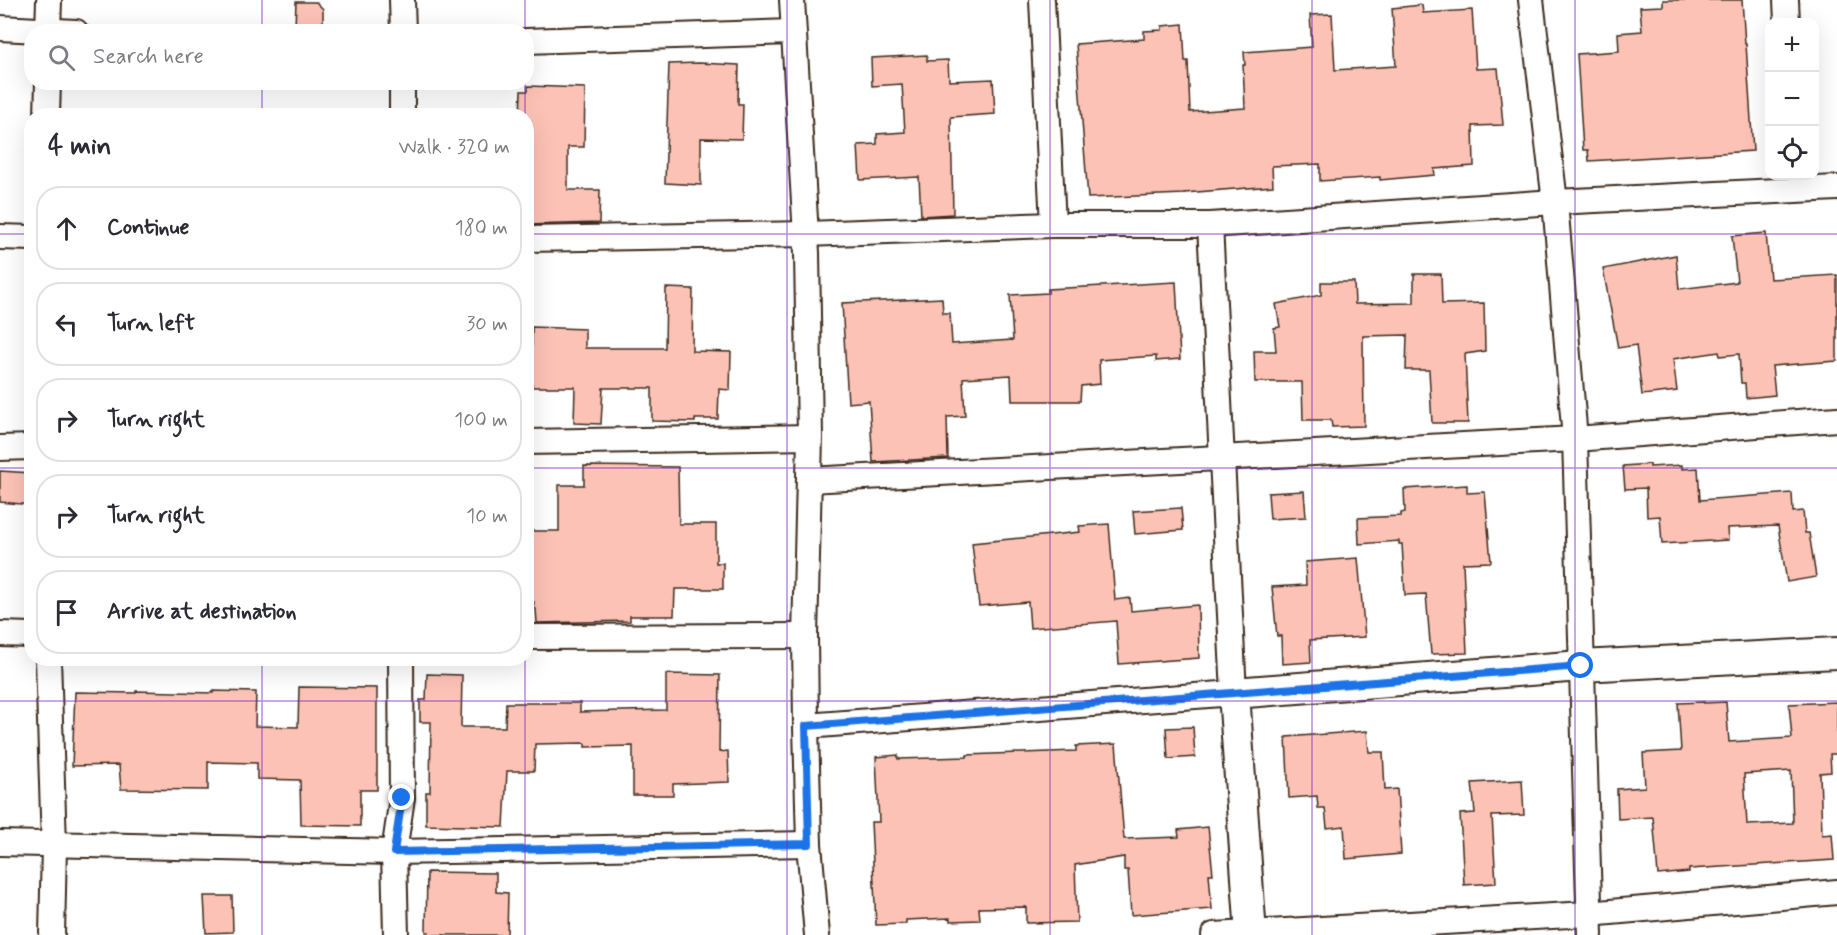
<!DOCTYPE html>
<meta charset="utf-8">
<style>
body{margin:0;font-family:Mynerve,sans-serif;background:#f7f7f7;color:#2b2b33}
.controls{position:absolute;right:18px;top:18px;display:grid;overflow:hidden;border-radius:12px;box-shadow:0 6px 24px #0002}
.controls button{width:54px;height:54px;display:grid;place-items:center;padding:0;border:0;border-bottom:2px solid #e1e1e2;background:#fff;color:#2b2b33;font:30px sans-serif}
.stop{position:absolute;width:18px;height:18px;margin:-14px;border:4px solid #1a73e8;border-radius:50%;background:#fff}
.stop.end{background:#1a73e8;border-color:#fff;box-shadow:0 2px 6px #0008}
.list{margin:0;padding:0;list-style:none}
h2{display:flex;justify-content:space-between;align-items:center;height:78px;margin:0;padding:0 24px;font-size:26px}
h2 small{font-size:20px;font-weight:400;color:#7c7c81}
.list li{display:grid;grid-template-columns:39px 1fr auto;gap:18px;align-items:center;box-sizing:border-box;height:84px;margin:0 12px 12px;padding:0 12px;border:2px solid #e1e1e2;border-radius:24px}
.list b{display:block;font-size:22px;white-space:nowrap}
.list em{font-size:20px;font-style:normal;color:#7c7c81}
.icon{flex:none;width:33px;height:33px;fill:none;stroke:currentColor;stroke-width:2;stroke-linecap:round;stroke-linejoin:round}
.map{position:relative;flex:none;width:1837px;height:935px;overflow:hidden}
.search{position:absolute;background:#fff;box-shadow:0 6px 24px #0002;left:24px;top:24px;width:510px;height:66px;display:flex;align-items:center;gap:15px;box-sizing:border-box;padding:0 21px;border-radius:24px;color:#7c7c81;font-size:22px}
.panel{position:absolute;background:#fff;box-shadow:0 6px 24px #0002;left:24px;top:108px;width:510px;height:558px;border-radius:24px}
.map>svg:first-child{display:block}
.building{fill:#fdc2b6;stroke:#3b2a1e;stroke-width:1.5;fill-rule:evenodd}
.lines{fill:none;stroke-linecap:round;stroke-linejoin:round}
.minor-casing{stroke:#3b2a1e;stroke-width:28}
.tertiary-casing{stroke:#3b2a1e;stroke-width:34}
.minor{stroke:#fff;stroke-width:24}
.tertiary{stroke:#fff;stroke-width:30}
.route{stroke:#1a73e8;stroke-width:8}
.grid{fill:none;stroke:#7b2cbf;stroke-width:1.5;stroke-opacity:0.55}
</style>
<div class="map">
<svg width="1837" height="935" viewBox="0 0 1837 935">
<rect width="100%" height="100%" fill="#fff"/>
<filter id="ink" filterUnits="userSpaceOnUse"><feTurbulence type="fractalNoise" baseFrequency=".0167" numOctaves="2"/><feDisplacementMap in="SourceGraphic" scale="12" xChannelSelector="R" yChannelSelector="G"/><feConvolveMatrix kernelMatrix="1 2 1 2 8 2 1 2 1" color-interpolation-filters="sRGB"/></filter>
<g filter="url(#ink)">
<g class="building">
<path d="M1663 0H1742L1745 44H1746L1753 151 1589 161 1588 150H1583L1577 54 1619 51 1618 33 1642 31 1640 7 1663 6Z"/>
<path d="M296 2H316L323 9V28L295 27Z"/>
<path d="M1422 5 1423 13 1472 10 1476 69 1498 68 1503 125 1473 126 1474 166 1434 169 1435 175 1401 178 1380 180V177L1320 181V164L1272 166 1273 186 1184 193V194L1088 198 1076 44 1144 39V31L1162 30V26L1183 24 1185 61H1188L1190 112 1245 108 1243 65H1245L1244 52 1312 47 1310 15 1332 14 1335 70 1396 66 1392 8Z"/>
<path d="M927 55V61L948 60 949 81 993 79 995 114 951 117 953 214 921 216 919 177 860 180 858 145 877 144V134L905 132 902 84 872 86 871 58Z"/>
<path d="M699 63 739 65 738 104H743L742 139 701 138V185L665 183 669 64Z"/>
<path d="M528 86 585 88 584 147H568V190H600L599 223 526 225V116H520L521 91H528Z"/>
<path d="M1766 233 1770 279 1837 275V361L1772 366 1775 395 1746 398 1745 383H1741L1739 354 1720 356 1719 352 1673 359 1677 391 1642 395 1636 345 1618 348 1603 269 1676 255 1679 289 1737 282 1732 236Z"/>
<path d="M1414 274H1441L1442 304 1484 303 1485 351 1465 354 1468 423H1432L1429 370H1406L1407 335 1363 336 1364 426 1332 427 1331 420H1303L1302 382H1255L1254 351H1276L1274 328 1280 327 1276 304 1321 295V282H1354L1355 304 1414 303Z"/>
<path d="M1176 282 1180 359 1156 361V356L1099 360 1100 384 1081 386 1080 401H1012L1011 375 963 378 965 416 947 417 948 458 873 462 869 401 848 403 842 303 942 298 943 313H950L952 344 1013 340 1010 295 1048 293V289Z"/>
<path d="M666 288 693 289 692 351 731 352 730 390 719 389 718 419H695V422L652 421V388H603L601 424 574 423 575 387H532V327L585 329V348H665Z"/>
<path d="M1650 464V467L1682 465V469L1698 468 1700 500 1792 493 1793 512 1803 511 1805 533H1809L1816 577 1787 582 1778 526 1727 528 1728 540 1662 544 1660 516 1647 517 1646 488 1625 489 1623 466Z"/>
<path d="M584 466 678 467 679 524H716V563H723V589H675L674 616H630V621L537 623 536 609H533L534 602H526L528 531H559V485H584Z"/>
<path d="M0 471 32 473V505L0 502Z"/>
<path d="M1467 485V493L1485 492 1491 562 1463 563 1467 653 1431 654 1426 594 1405 595 1402 544H1399V541L1359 544 1358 518 1401 516V513L1405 512 1404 489Z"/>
<path d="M1304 491 1306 517 1270 519 1268 493Z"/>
<path d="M1181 508 1183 530 1135 534 1133 511Z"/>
<path d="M1109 524 1115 600 1130 598 1131 611 1198 605 1199 658 1119 664 1116 621 1030 628 1028 602 979 606 972 543 1080 532 1079 526Z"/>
<path d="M1358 558 1365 637 1310 640 1311 662 1282 664 1281 636H1277L1272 587 1306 585 1305 562Z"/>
<path d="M427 674 462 675 461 727H505L506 703H580V712L666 710V674L720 675 719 752 728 751 729 782 673 784V795H633V746L585 747V743L535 744 534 771H507L504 827 426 825V792H430L431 722H420V700H426Z"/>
<path d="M299 687 377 688V790H360V826L301 825 300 780 257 779V763L208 762V790L121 789 119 765 72 766 75 692 136 693V691L213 693V691L256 692 255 726 298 727Z"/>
<path d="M1704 702V703L1726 702 1729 742 1792 738 1789 704 1837 702V754H1830L1831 772 1820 773 1822 835 1832 834 1834 860 1689 869V872L1658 875 1653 817 1618 819 1617 789 1645 787 1643 753 1681 751 1678 703ZM1791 771 1793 823 1747 825 1744 774Z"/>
<path d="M1193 727 1195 757 1168 759 1166 728Z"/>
<path d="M1367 731 1369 752H1383L1385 790 1397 789 1401 854 1346 859 1344 826 1327 828 1325 808H1318L1317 796 1289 798 1286 737Z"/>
<path d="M1116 744 1124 839 1179 837 1178 830 1208 827 1213 874H1209L1212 909 1131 915 1128 870H1124V857L1075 865 1077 922 1026 923V907L979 908 980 920 950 921V918L906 920V924L876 925 871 822H879L876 757 898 755V759L967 757V755L1076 751V746Z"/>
<path d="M1522 780 1524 815 1492 816 1496 883 1464 885 1460 814 1475 813 1472 783Z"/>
<path d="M427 872 496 873V892L508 893 507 935H429V932H426Z"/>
<path d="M204 896H232L233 932 206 933Z"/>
</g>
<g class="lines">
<defs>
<g id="minor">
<path d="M402 0 403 32"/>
<path d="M792 0 807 253 810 437 805 636 806 726 809 844 817 935"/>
<path d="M1042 0 1053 225"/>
<path d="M1531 0 1555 202 1575 439 1590 935"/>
<path d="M1786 0 1787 22"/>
<path d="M0 28 76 32"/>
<path d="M48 32 49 0"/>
<path d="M526 41 792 32"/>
<path d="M47 116 48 82"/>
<path d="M402 116V82"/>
<path d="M0 237 32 238"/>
<path d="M526 239 806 234 1053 225H1210L1555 202 1837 188"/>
<path d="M526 442 810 437"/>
<path d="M0 448 32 447"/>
<path d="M809 480 1575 439 1837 419"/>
<path d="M0 634 32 635"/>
<path d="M526 637 805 636"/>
<path d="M48 658 54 846 52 935"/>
<path d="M806 726 1234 693 1210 225"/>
<path d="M0 843 394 852 809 844"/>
<path d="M396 935 394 852 402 798 401 658"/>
<path d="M1214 935 1588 914 1837 892"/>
</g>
<path id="tertiary" d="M1251 935 1234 693 1581 666 1837 653"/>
</defs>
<use href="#minor" class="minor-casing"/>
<use href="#tertiary" class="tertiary-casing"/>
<use href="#minor" class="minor"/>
<use href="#tertiary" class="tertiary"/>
</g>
</g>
<g class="lines" filter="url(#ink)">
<path class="route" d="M402 798 394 852 809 844 806 726 1581 666"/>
</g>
<path class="grid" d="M262 0V32M525 0V32M787 0V935M1050 0V935M1312 0V935M1575 0V935M262 82V116M525 82V116M0 234H32M526 234H1837M0 468H32M526 468H1837M262 658V935M525 658V935M0 701H1837"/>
</svg>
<div class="controls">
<button>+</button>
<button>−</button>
<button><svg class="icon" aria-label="locate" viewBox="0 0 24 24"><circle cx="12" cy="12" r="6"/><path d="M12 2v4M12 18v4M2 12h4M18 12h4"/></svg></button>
</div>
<div class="stop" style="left:1581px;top:666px"></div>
<div class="stop end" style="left:402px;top:798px"></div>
<div class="search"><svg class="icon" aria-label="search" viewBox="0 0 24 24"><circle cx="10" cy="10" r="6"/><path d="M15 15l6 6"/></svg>Search here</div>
<section class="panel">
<h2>4 min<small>Walk · 320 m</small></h2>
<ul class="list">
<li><svg class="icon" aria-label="ahead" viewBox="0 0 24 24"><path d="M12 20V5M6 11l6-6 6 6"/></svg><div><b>Continue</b></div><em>180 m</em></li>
<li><svg class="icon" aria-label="left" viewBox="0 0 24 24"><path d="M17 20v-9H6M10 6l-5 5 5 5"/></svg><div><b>Turn left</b></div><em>30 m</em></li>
<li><svg class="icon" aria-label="right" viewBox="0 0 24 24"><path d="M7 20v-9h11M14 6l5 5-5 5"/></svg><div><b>Turn right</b></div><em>100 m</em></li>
<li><svg class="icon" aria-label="right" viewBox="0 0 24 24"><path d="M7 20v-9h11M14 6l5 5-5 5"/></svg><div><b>Turn right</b></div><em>10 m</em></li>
<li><svg class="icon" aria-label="arrive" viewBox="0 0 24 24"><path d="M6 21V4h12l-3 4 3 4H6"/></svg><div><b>Arrive at destination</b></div></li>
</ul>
</section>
</div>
